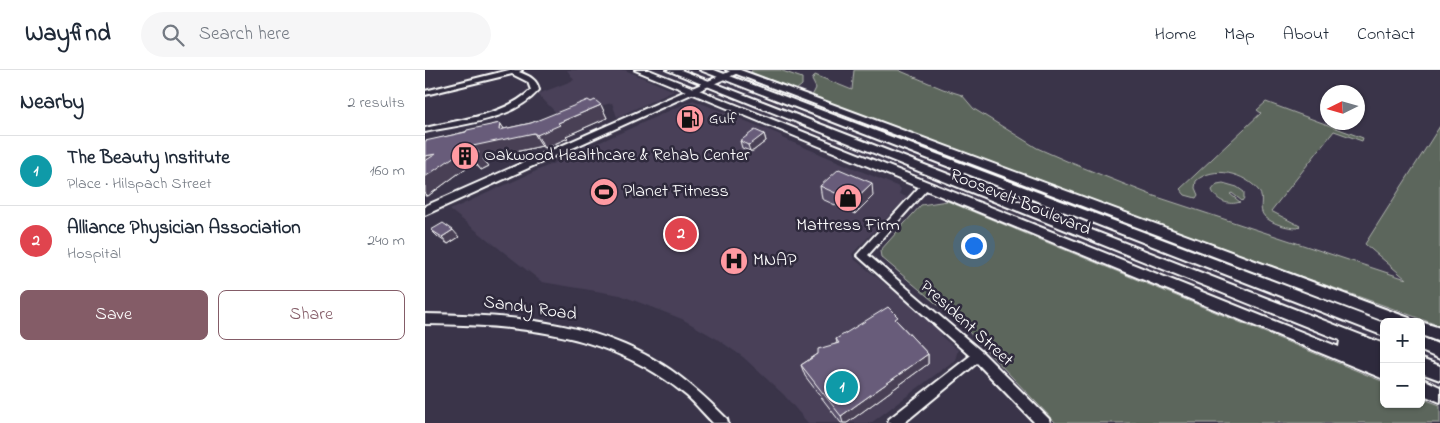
<!DOCTYPE html>
<meta charset="utf-8">
<style>
body{margin:0;font-family:"Indie Flower",sans-serif;background:#f6f6f7;color:#1f2937}
.controls{position:absolute;right:15px;bottom:15px;display:grid;overflow:hidden;border-radius:8px;box-shadow:0 1px 4px #0004}
.controls button{width:45px;height:45px;display:grid;place-items:center;padding:0;border:0;border-bottom:1px solid #e0e1e3;background:#fff;color:#1f2937;font:25px sans-serif}
.compass{position:absolute;left:895px;top:15px;width:45px;height:45px;border-radius:50%;background:#fff;box-shadow:0 1px 4px #0004;rotate:265deg}
.you{position:absolute;left:548px;top:175px;width:18px;height:18px;margin:-12px;border:4px solid #fff;border-radius:50%;background:#1a73e8;box-shadow:0 0 0 8px #1a73e833}
.badge{display:grid;place-items:center;width:32px;height:32px;border-radius:50%;background:#845c67;color:#fff;font-size:16px;font-weight:700}
.pin{position:absolute;translate:-50% -50%;border:2px solid #fff;box-shadow:0 1px 5px #0006}
.list{margin:0;padding:0;list-style:none}
h2{display:flex;justify-content:space-between;align-items:center;height:65px;margin:0;padding:0 20px;font-size:21px}
h2 small{font-size:16px;font-weight:400;color:#747a83}
.list li{display:grid;grid-template-columns:32px 1fr auto;gap:15px;align-items:center;box-sizing:border-box;height:70px;padding:0 20px;border-top:1px solid #e0e1e3}
.list b{display:block;font-size:19px;white-space:nowrap}
.list p{margin:0;font-size:16px;white-space:nowrap;color:#747a83}
.list em{font-size:16px;font-style:normal;color:#747a83}
.actions{display:flex;gap:10px;padding:15px 20px}
.actions a{flex:1;padding:11px 0;border:1px solid #845c67;border-radius:8px;text-align:center;font-size:18px;color:#845c67}
.actions .main{background:#845c67;color:#fff}
.icon{flex:none;width:28px;height:28px;fill:none;stroke:currentColor;stroke-width:2;stroke-linecap:round;stroke-linejoin:round}
.map{position:relative;flex:none;width:1015px;height:353px;overflow:hidden}
header{display:flex;align-items:center;gap:30px;box-sizing:border-box;height:70px;padding:0 25px;background:#fff;border-bottom:1px solid #e0e1e3}
header strong{font-size:24px}
nav{display:flex;gap:28px;margin-inline-start:auto;font-size:18px}
.search{width:350px;height:45px;background:#f6f6f7;display:flex;align-items:center;gap:12px;box-sizing:border-box;padding:0 18px;border-radius:28px;color:#747a83;font-size:19px}
main{display:flex}
aside{flex:1;background:#fff}
.map>svg:first-child{display:block}
.built{fill:#484058}
.green{fill:#5c665b;stroke:#aeb2ad}
.lines{fill:none;stroke-linecap:round;stroke-linejoin:round}
.minor-casing{stroke:#fff;stroke-width:4}
.major-casing{stroke:#fff;stroke-width:4}
.highway-casing{stroke:#fff;stroke-width:4}
.minor{fill:#2f2a3d;fill-rule:evenodd}
.major{fill:#2f2a3d;fill-rule:evenodd}
.highway{fill:#2f2a3d;fill-rule:evenodd}
.wall{fill:#594f69;stroke:#fff}
.shaded-wall{fill:#484055;stroke:#fff}
.building{fill:#675c7a;stroke:#fff}
.labels{text-anchor:middle;dominant-baseline:central;stroke-width:5;stroke-linejoin:round;paint-order:stroke}
.far-poi-label{font-size:15px;fill:#fff;stroke:#2f2a3d;text-anchor:start}
.poi-label{font-size:18px;fill:#fff;stroke:#2f2a3d;text-anchor:start}
.street-label{font-size:18px;fill:#fff;stroke:#2f2a3d}
</style>
<header>
<strong>Wayfind</strong>
<div class="search"><svg class="icon" aria-label="search" viewBox="0 0 24 24"><circle cx="10" cy="10" r="6"/><path d="M15 15l6 6"/></svg>Search here</div>
<nav><a>Home</a><a>Map</a><a>About</a><a>Contact</a></nav>
</header>
<main>
<aside>
<h2>Nearby<small>2 results</small></h2>
<ul class="list">
<li><span class="badge" style="background:#0f9aa8">1</span><div><b>The Beauty Institute</b><p>Place · Hilspach Street</p></div><em>160 m</em></li>
<li><span class="badge" style="background:#e0444e">2</span><div><b>Alliance Physician Association</b><p>Hospital</p></div><em>240 m</em></li>
</ul>
<div class="actions"><a class="main">Save</a><a>Share</a></div>
</aside>
<div class="map">
<svg width="1015" height="353" viewBox="0 0 1015 353">
<rect width="100%" height="100%" fill="#3a3449"/>
<filter id="ink" filterUnits="userSpaceOnUse"><feTurbulence type="fractalNoise" baseFrequency=".02" numOctaves="2"/><feDisplacementMap in="SourceGraphic" scale="10" xChannelSelector="R" yChannelSelector="G"/><feConvolveMatrix kernelMatrix="1 2 1 2 8 2 1 2 1" color-interpolation-filters="sRGB"/></filter>
<g filter="url(#ink)">
<g class="built">
<path d="M142 0H200L249 21 192 47 187 33 134 46 113 24 149 10Z"/>
<path d="M268 30 356 65 357 68 474 117 476 119 474 124 482 127 427 184 429 189 478 228 516 262 517 267 533 280 530 290 446 353H383L359 325 318 287 292 269 257 249 195 225 117 212 25 140Z"/>
</g>
<g class="green">
<path d="M327 0H355L377 8V15L371 20 326 2Z"/>
<path d="M429 0H473L518 19 537 25 549 39 612 78 644 92 729 126 981 209 940 174 1015 56V256C947 230 877 208 809 182 668 130 527 78 387 26L391 18 387 10 390 5 427 20Z"/>
<path d="M841 32 938 68 937 71 909 61 846 141 875 156 873 158C862 158 848 154 840 147 832 139 840 130 834 121 820 103 788 95 771 111L770 118 773 125 771 128 760 125 755 119 836 43 832 40Z"/>
<path d="M798 113 812 117 819 122V128L817 131 807 123 805 124 815 132C804 136 791 131 787 120L792 114Z"/>
<path d="M522 131 959 312V334H996V328L1015 335V353H631L540 258 456 187 455 181 496 135Z"/>
</g>
<g class="lines">
<defs>
<g id="minor">
<path d="M84 0H97L94 2C104 6 112 9 114 20 87 51 37 54 0 62V58C36 49 78 46 106 20L103 12 87 4 0 25V21Z"/>
<path d="M500 113 503 114 505 116 503 118 443 185 557 282 624 349 625 353H610L552 293 479 353H463L464 349 545 286 432 185 497 114Z"/>
<path d="M0 244C81 245 167 250 238 295 262 310 282 329 302 349L303 353H288C279 344 271 334 262 326 186 262 95 255 0 254Z"/>
</g>
<path id="major" d="M308 0H314L315 2 0 145V136Z"/>
<g id="highway">
<path d="M210 0H224L914 277 915 270 242 0H256L959 274V309Z"/>
<path d="M275 0H289L959 253V266Z"/>
<path d="M301 0H315L984 248 987 252H961Z"/>
<path d="M995 252H996L1015 258V272L996 265Z"/>
<path d="M996 267 1015 275V289L996 281Z"/>
<path d="M996 289 1015 296V310L996 303Z"/>
<path d="M996 308 1015 317V332L996 324Z"/>
</g>
</defs>
<use href="#minor" class="minor-casing"/>
<use href="#major" class="major-casing"/>
<use href="#highway" class="highway-casing"/>
<use href="#minor" class="minor"/>
<use href="#major" class="major"/>
<use href="#highway" class="highway"/>
</g>
<g class="wall">
<path d="M166 32 176 35 182 48 141 66 143 68 120 78 117 76 58 89 64 96 56 100 49 92 3 126H0V72L75 53 79 59 106 53Z"/>
<path d="M339 64 341 71 328 81H325L317 78 315 71Z"/>
<path d="M395 116 448 126 430 144 397 129Z"/>
<path d="M6 160 34 167 23 174 13 167Z"/>
<path d="M473 252 503 284V294L422 353H416L380 306 376 295 393 284 412 273 411 269Z"/>
</g>
<g class="shaded-wall">
<path d="M176 35 182 48 141 66 143 68 120 78 112 65 133 53Z"/>
<path d="M75 53 84 66 109 63 117 76 58 89 64 96 56 100 46 87 48 76 74 60Z"/>
<path d="M339 64 341 71 328 81H325L323 75Z"/>
<path d="M40 79 49 92 3 126 0 123V86Z"/>
<path d="M447 113 448 126 430 144 428 131Z"/>
<path d="M28 160 34 167 23 174 17 167Z"/>
<path d="M503 284V294L422 353H418L416 346Z"/>
</g>
<g class="building">
<path d="M163 30 166 32 170 30 176 35 133 53 135 55 112 65 109 63 48 76 54 83 46 87 40 79 0 107V91L11 84 0 86V71L41 62 42 60 75 53 74 60 106 53Z"/>
<path d="M330 60 339 64 326 74 323 75 315 71Z"/>
<path d="M414 99 447 113 428 131 395 116Z"/>
<path d="M18 153 28 160 17 167 6 160Z"/>
<path d="M463 237 473 247 470 249 503 284 416 346 376 295 393 284V279L414 273 411 269Z"/>
</g>
</g>
<defs>
<symbol id="fuel-disc" viewBox="-11 -11 22 22"><circle r="9.5" fill="#ff9aa2" stroke="#2f2a3d"/><path d="M-5.5-6h7V0h2V4h1.3V-2.5L3-4.5l.8-.8L6-3V5H2.5V1h-1V6h-7ZM-4.2-4.7v3.2H.2V-4.7Z" fill="#111"/></symbol>
<symbol id="building-disc" viewBox="-11 -11 22 22"><circle r="9.5" fill="#ff9aa2" stroke="#2f2a3d"/><path d="M-4-6H4V6H1V3H-1V6H-4ZM-2.5-4.3h1.7v1.8h-1.7ZM.8-4.3h1.7v1.8H.8ZM-2.5-1h1.7V.8h-1.7ZM.8-1h1.7V.8H.8Z" fill="#111"/></symbol>
<symbol id="stadium-disc" viewBox="-11 -11 22 22"><circle r="9.5" fill="#ff9aa2" stroke="#2f2a3d"/><path d="M0-5a6.5 5 0 1 0 0 10a6.5 5 0 1 0 0-10ZM-3.5-1.8h7v3.6h-7Z" fill="#111"/></symbol>
<symbol id="shop-disc" viewBox="-11 -11 22 22"><circle r="9.5" fill="#ff9aa2" stroke="#2f2a3d"/><path d="M-5-2.5h2.3a2.7 3.5 0 0 1 5.4 0H5L5.5 6h-11ZM-1.5-2.5h3a1.5 2.3 0 0 0-3 0Z" fill="#111"/></symbol>
<symbol id="hospital-disc" viewBox="-11 -11 22 22"><circle r="9.5" fill="#ff9aa2" stroke="#2f2a3d"/><path d="M-5-5h3v3.5h4V-5h3V5h-3V1.5h-4V5h-3Z" fill="#111"/></symbol>
</defs>
<g fill-rule="evenodd">
<use href="#fuel-disc" x="249" y="33" width="32" height="32"/>
<use href="#building-disc" x="24" y="70" width="32" height="32"/>
<use href="#stadium-disc" x="163" y="106" width="32" height="32"/>
<use href="#shop-disc" x="407" y="112" width="32" height="32"/>
<use href="#hospital-disc" x="293" y="175" width="32" height="32"/>
</g>
<g class="labels">
<g class="far-poi-label">
<text x="284" y="49">Gulf</text>
</g>
<g class="poi-label">
<text x="59" y="86">Oakwood Healthcare &amp; Rehab Center</text>
<text x="198" y="122">Planet Fitness</text>
<text x="423" y="156" text-anchor="middle">Mattress Firm</text>
<text x="328" y="191">MNAP</text>
</g>
<g class="street-label">
<text transform="translate(595 133) rotate(22)">Roosevelt Boulevard</text>
<text transform="translate(105 239) rotate(8)">Sandy Road</text>
<text transform="translate(541 254) rotate(42)">President Street</text>
</g>
</g>
</svg>
<div class="controls">
<button>+</button>
<button>−</button>
</div>
<svg class="compass" viewBox="-18 -18 36 36"><path d="M0-13l5 13h-10z" fill="#e53935"/><path d="M0 13l5-13h-10z" fill="#747a83"/></svg>
<div class="you"></div>
<div class="pin badge" style="left:417px;top:317px;background:#0f9aa8">1</div>
<div class="pin badge" style="left:256px;top:164px;background:#e0444e">2</div>
</div>
</main>
